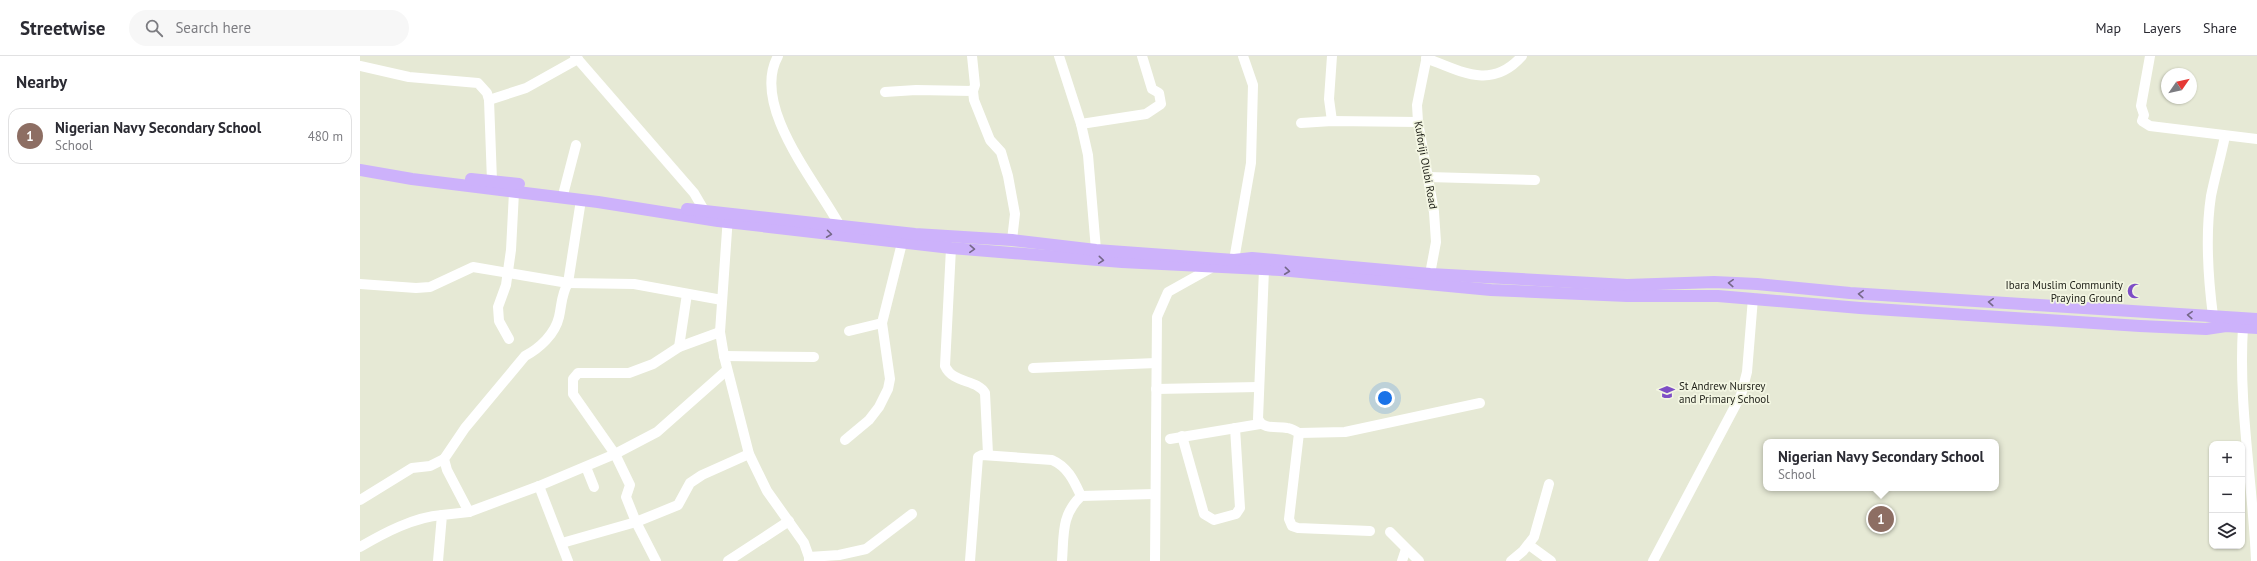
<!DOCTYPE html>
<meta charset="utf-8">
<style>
body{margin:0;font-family:"PT Sans",sans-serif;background:#f7f7f7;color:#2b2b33}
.controls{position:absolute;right:12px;bottom:12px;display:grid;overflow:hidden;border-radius:8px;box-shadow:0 1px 3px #0004}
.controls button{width:36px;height:36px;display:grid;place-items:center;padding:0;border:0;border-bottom:1px solid #e1e1e2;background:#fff;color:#2b2b33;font:20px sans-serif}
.compass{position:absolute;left:1801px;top:12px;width:36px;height:36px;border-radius:50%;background:#fff;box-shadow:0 1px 3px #0004;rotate:56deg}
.you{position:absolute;left:1025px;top:342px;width:14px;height:14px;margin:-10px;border:3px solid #fff;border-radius:50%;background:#1a73e8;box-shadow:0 0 0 6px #1a73e833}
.badge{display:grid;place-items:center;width:26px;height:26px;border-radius:50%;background:#0f766e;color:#fff;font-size:13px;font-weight:700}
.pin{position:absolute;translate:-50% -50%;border:2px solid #fff;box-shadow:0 1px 4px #0006}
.popup{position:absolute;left:1403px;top:383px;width:236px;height:52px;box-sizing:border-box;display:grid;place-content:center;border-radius:8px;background:#fff;filter:drop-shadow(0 1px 3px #0005);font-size:13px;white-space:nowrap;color:#7c7c81}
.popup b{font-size:15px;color:#2b2b33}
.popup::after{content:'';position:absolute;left:50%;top:100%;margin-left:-8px;border:8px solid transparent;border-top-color:#fff}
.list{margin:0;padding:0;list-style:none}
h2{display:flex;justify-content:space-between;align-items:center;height:52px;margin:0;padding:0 16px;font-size:17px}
h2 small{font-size:13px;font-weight:400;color:#7c7c81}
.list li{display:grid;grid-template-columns:26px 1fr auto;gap:12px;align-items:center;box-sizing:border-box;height:56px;margin:0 8px 8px;padding:0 8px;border:1px solid #e1e1e2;border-radius:12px}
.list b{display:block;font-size:15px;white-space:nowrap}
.list p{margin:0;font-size:13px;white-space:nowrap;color:#7c7c81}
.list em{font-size:13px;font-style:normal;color:#7c7c81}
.icon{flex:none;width:22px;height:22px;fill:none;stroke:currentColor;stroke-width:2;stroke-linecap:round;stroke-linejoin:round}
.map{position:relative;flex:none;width:1897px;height:505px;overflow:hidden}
header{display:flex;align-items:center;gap:24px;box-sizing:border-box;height:56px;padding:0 20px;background:#fff;border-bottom:1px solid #e1e1e2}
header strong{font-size:19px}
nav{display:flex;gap:22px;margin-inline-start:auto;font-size:14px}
.search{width:280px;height:36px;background:#f7f7f7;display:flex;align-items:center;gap:10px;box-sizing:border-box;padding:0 14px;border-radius:22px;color:#7c7c81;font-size:15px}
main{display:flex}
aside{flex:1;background:#fff}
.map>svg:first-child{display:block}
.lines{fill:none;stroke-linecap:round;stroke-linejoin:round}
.minor{stroke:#fff;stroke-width:10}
.major{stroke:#cdb2fb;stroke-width:12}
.oneway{stroke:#756889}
.labels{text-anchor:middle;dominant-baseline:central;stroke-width:3.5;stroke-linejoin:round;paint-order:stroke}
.street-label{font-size:11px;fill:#1d1e17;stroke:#f3f6e2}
.poi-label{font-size:11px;fill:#1d1e17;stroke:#f3f6e2;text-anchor:end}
</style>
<header>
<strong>Streetwise</strong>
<div class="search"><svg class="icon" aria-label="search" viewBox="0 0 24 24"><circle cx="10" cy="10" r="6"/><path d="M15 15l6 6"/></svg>Search here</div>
<nav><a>Map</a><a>Layers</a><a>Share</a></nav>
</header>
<main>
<aside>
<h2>Nearby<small></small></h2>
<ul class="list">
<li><span class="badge" style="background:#8d6e63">1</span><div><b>Nigerian Navy Secondary School</b><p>School</p></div><em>480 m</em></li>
</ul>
</aside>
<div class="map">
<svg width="1897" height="505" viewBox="0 0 1897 505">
<rect width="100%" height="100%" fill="#e6e9d5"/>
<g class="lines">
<g class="minor">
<path d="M215 0 334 137 344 154"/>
<path d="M418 0C390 50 457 127 480 170"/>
<path d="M612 0 615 29 613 35"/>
<path d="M699 0 721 68 728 99 736 194"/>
<path d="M972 0 969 43 972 65"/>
<path d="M1067 0 1057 49 1058 66 1074 156 1076 186 1070 218"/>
<path d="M1790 0 1781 50 1784 59 1782 65 1790 70 1897 83"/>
<path d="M1066 2C1102 16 1132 34 1162 0"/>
<path d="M0 10 49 21 118 27 127 37 129 44 132 125"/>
<path d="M525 36 556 34 613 35 614 44 630 84 641 96 648 120 655 158 652 184"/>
<path d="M129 44 166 32 218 3"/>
<path d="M941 67 972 65 1058 66"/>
<path d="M721 68 786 58 801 48 799 37 792 33 782 0"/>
<path d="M1068 121 1175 124"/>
<path d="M204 135 216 89"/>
<path d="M368 160 360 276 364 300 389 398 407 435 444 487 449 501V505"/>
<path d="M591 192 585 310C593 328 617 323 625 337L628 398"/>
<path d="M874 204 891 107 893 29 883 0"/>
<path d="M904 213 898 363C903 374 917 370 927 372 931 372 935 375 939 377L929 463 932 470 938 472 1010 475"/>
<path d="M0 228 56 232 70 231 113 211 208 227 274 228 362 244"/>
<path d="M1853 260C1848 221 1845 179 1851 140 1855 120 1861 100 1865 80"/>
<path d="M1883 271C1878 350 1893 427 1896 505"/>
<path d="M489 275 522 267"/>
<path d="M149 283 139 265 138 251 146 229 151 194 154 136"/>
<path d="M319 291 327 238"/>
<path d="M364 300 454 301"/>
<path d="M673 312 796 307"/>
<path d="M796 333 898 331"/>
<path d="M939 377 985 376 1120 347"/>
<path d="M822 380 844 458 854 464 876 458 880 452 875 372"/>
<path d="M810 383 900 368"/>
<path d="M485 384 509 364 519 351 528 333 530 323 522 267 542 187"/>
<path d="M226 411 234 431"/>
<path d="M179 430 208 505"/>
<path d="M0 444 52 412 70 410 84 403"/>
<path d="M109 456 87 414 84 403 105 372 165 300C180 292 195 278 199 261 202 248 201 239 208 227L221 144"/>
<path d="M1030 476 1059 505"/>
<path d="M202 487 276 466 318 449 330 427 342 419 389 398"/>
<path d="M1169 489 1191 505"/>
<path d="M0 491C24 477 54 461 82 459"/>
<path d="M449 501 479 499 506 493 552 458"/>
<path d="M78 505 82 459 109 456 179 430 255 398 297 376 367 314"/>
<path d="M296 505 276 466 266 441 270 429 255 398 213 338V323L218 317H269L293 308 319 291 360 276"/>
<path d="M368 505 429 465"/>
<path d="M610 505 618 401 622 399 692 404C708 411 714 425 721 440"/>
<path d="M702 505C704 479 701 459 721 440L795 438"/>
<path d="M795 505 797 261 808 236 851 212"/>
<path d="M1042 505 1046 493"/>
<path d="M1151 505 1163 495 1174 481 1189 428"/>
<path d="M1293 505 1381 339 1387 316 1393 242"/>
</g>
<g class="major">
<path d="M0 114 52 123 238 146 358 165 591 192 762 206 920 214 1131 234 1267 240H1358L1500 252 1780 270 1846 273 1866 270 1897 272"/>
<path d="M111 123 159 128"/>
<path d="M327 153 555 178 652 184 736 194 874 204 892 202 1070 218 1267 229 1354 226 1397 228 1490 237 1897 263"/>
</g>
</g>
<defs><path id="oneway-chevron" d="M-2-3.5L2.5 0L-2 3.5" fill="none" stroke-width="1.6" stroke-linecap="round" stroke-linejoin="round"/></defs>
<g class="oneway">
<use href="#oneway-chevron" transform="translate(469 178) rotate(7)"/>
<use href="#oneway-chevron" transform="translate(612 193) rotate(3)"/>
<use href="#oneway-chevron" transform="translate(741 204) rotate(5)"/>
<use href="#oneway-chevron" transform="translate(927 215) rotate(6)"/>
<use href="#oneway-chevron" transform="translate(1371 227) rotate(-177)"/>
<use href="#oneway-chevron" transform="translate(1501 238) rotate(-176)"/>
<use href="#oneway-chevron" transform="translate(1631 246) rotate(-176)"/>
<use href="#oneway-chevron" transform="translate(1830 259) rotate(-177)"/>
</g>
<defs>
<symbol id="mosque-bare" viewBox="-9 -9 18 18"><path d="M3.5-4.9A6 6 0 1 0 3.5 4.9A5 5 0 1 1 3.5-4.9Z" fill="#7e4ec6" stroke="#f3f6e2" stroke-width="2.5" paint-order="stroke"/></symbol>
<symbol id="school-bare" viewBox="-9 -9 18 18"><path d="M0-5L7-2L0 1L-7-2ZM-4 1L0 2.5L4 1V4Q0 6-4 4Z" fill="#7e4ec6" stroke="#f3f6e2" stroke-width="2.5" paint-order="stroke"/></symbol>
</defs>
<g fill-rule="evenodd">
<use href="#mosque-bare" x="1764" y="224" width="22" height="22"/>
<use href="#school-bare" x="1296" y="325" width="22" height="22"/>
</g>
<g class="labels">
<g class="street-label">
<text transform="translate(1066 109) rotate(80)">Kuforiji Olubi Road</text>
</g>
<g class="poi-label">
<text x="1763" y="229">Ibara Muslim Community<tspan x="1763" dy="13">Praying Ground</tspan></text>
<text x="1319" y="330" text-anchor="start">St Andrew Nursrey<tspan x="1319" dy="13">and Primary School</tspan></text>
</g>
</g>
</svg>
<div class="controls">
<button>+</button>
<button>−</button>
<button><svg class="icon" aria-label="layers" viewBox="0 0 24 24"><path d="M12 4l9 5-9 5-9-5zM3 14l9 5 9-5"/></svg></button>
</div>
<svg class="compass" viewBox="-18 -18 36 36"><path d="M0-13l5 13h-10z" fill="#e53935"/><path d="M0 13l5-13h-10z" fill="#7c7c81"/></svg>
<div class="you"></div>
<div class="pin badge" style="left:1521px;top:463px;background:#8d6e63">1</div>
<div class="popup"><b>Nigerian Navy Secondary School</b>School</div>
</div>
</main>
